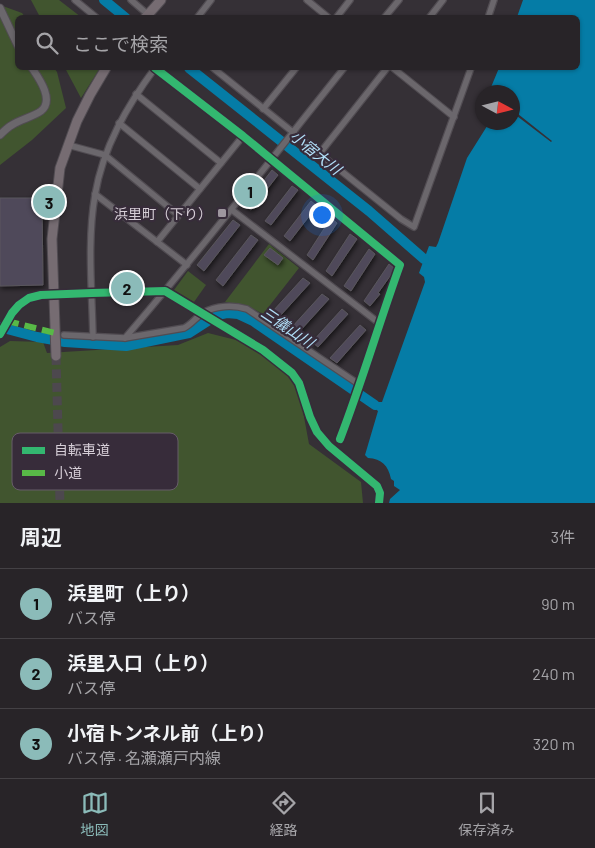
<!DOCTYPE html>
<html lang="ja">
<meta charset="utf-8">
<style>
body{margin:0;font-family:Barlow,"Noto Sans JP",sans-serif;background:#302c30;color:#f1f3f6}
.compass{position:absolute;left:475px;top:85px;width:45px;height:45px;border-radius:50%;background:#282428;box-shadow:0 1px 4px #0004;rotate:97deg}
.you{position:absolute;left:321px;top:214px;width:18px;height:18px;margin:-12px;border:4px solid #fff;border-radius:50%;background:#1a73e8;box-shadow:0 0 0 8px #1a73e833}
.badge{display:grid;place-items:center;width:32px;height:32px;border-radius:50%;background:#8bbbb9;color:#111;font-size:16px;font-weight:700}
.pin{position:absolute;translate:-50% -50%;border:2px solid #fff;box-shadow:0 1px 5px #0006}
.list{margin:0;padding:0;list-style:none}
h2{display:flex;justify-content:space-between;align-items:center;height:65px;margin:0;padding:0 20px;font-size:21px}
h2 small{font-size:16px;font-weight:400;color:#a5a4a8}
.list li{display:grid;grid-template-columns:32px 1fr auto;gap:15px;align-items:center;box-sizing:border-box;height:70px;padding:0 20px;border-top:1px solid #444145}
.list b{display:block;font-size:19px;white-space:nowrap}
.list p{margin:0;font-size:16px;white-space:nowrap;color:#a5a4a8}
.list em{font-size:16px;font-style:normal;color:#a5a4a8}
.icon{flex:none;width:28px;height:28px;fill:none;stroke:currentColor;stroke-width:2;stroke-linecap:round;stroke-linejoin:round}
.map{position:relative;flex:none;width:595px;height:503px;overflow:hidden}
.search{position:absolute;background:#282428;box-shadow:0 1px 4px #0004;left:15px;right:15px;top:15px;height:55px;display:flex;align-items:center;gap:12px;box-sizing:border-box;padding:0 18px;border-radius:8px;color:#a5a4a8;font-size:19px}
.sheet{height:275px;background:#282428}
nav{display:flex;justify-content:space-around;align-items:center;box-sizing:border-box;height:70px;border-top:1px solid #444145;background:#282428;font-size:14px;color:#a5a4a8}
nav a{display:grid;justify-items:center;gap:2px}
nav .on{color:#8bbbb9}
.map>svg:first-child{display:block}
.green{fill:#41552f}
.water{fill:#057ca6}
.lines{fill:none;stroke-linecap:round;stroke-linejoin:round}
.river{stroke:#057ca6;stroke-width:10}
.building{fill:#504a5a;stroke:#59565c;filter:url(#shadow)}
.primary-tunnel{stroke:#4d484e;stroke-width:9;stroke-dasharray:9 4.5;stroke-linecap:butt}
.minor-casing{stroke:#514c52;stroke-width:8}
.tertiary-casing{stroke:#514c52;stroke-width:9}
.primary-casing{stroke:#514c52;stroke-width:11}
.minor{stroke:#6b676c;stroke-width:5.5}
.tertiary{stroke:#6b676c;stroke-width:7}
.primary{stroke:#766c72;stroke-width:9}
.quiet{stroke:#58b947;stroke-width:6;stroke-dasharray:12 6;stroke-linecap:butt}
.cycleway-casing{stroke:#372c3a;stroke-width:11}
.cycleway{stroke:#33b770;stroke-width:8}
.poi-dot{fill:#9e979f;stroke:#372c3a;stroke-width:2}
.labels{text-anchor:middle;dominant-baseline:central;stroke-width:4.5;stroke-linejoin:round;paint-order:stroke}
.poi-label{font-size:14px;fill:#d6ced7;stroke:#372c3a;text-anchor:end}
.water-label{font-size:15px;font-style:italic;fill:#b2e0f9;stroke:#372c3a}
.key{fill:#372c3a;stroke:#675d69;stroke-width:1}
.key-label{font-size:14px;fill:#d6ced7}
</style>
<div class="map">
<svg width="595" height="503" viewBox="0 0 595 503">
<defs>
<filter id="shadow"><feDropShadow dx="1.5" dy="2.5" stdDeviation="2.5" flood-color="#0009"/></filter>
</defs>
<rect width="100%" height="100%" fill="#353036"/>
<g class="green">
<path d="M31 0H59L81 17H40Z"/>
<path d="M0 5 22 13 25 17 18 18V68H54L57 72 66 108 32 140 0 165Z"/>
<path d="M65 68H100L81 98Z"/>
<path d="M269 244 299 268 263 314 246 305 225 302Z"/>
<path d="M188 271 206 285 194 302 174 290Z"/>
<path d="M208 333 252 344 297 379 309 444 361 482 363 503H0V347L10 341 43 342 47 353 178 345Z"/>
</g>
<path class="water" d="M523 0H595V503H389L390 499 400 490 394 486V481L391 479C388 465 382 459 368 458L365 455 378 411 374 408 377 402H382L425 282 424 277 419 273 429 246 436 247 438 243 467 158 489 123 512 122 513 113 551 142 552 141 513 110 512 92H489L499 68H578V18L517 17Z"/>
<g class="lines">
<g class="river">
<path d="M104 0 126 18"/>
<path d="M189 68 369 211 424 259"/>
<path d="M0 327 37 337 65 342 126 346 189 333 217 315 227 313 238 314 253 321 375 405"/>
</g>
</g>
<g class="building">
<path d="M272 170 278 175 251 210 245 205Z"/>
<path d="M292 186 298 190 271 225 265 221Z"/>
<path d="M0 198H42L43 285 0 286Z"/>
<path d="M311 201 317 206 290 241 284 236Z"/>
<path d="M331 218 337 223 313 260 307 255Z"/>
<path d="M233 220 240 225 204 271 197 265Z"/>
<path d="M350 234 357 239 332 276 326 271Z"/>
<path d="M251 235 258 240 223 286 216 280Z"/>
<path d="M270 248 283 258 278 265 264 255Z"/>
<path d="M369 249 375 254 351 291 344 286Z"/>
<path d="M389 264 394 268 393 272 378 293 380 294 370 306 364 301Z"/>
<path d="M303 278 310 283 280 316 273 311Z"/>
<path d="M322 294 329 299 299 332 292 327Z"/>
<path d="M342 309 348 314 318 347 312 342Z"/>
<path d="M360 325 366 330 337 363 330 358Z"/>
</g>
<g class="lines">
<path class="primary-tunnel" d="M56 356 60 503"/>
<defs>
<g id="minor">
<path d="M75 0 97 18"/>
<path d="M131 0 152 18"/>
<path d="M307 0 329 18"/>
<path d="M197 18 211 0"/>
<path d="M336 18 350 0"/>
<path d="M384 18 399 0"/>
<path d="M429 18 443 0"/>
<path d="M488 18 494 0"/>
<path d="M155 68 243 136 400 265C379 323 362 382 340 439"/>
<path d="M213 68 401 219 414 227 471 68"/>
<path d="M393 68 454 117"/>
<path d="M136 94 221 163"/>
<path d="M263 109 296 68"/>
<path d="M119 123 200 189"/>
<path d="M68 145 105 155 178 215"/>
<path d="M320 153 387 68"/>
<path d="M95 194 187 265"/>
<path d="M232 210 379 323"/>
<path d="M157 242 243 136"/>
<path d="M64 335 125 338 184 328C192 324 196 317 203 313 216 305 234 305 247 309L360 385"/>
<path d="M93 337C92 290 87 241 95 195 103 147 127 106 155 68"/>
<path d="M125 338C201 250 272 158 344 68"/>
</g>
<g id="tertiary">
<path d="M0 8 18 46"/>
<path d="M0 135C4 131 8 127 12 125 21 119 33 117 41 111 55 100 38 77 32 68"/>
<path d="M0 334 12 313 19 305 29 298 41 295 92 293 165 291 263 350 292 373 299 383 310 417 317 432 329 446 377 486 380 493 379 503"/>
</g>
<g id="primary">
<path d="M145 18 161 0"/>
<path d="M56 356 52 239 60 168 77 121 90 95 106 68"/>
</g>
</defs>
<use href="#minor" class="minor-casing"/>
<use href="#tertiary" class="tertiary-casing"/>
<use href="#primary" class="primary-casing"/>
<use href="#minor" class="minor"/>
<use href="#tertiary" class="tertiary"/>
<use href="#primary" class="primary"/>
<path class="quiet" d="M7 321 55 333"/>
<defs>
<g id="cycleway">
<path d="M155 68 243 136 400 265C379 323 362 382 340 439"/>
<path d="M0 334 12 313 19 305 29 298 41 295 92 293 165 291 263 350 292 373 299 383 310 417 317 432 329 446 377 486 380 493 379 503"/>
</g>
</defs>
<use href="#cycleway" class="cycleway-casing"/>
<use href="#cycleway" class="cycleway"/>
</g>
<rect class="poi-dot" x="217" y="208" width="10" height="10" rx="2.5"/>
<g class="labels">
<g class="poi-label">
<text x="212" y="213">浜里町（下り）</text>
</g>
<g class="water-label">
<text transform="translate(316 152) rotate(39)">小宿大川</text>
<text transform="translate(288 327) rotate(34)">三儀山川</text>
</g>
</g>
<rect x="12" y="433" width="166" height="57" rx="8" class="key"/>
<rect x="22" y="447" width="23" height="7" fill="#33b770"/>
<rect x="22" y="470" width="23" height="6" fill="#58b947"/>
<g class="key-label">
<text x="54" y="455">自転車道</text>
<text x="54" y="478">小道</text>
</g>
</svg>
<svg class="compass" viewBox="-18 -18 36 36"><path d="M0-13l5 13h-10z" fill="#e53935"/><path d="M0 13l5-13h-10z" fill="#a5a4a8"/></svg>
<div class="you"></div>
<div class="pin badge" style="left:250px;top:191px">1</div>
<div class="pin badge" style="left:127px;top:288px">2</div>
<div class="pin badge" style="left:49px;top:202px">3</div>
<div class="search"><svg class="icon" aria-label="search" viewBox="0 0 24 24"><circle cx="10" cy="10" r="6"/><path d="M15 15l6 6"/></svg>ここで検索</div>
</div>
<section class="sheet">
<h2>周辺<small>3件</small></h2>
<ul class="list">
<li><span class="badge">1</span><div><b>浜里町（上り）</b><p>バス停</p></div><em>90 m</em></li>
<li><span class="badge">2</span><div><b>浜里入口（上り）</b><p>バス停</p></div><em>240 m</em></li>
<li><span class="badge">3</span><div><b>小宿トンネル前（上り）</b><p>バス停 · 名瀬瀬戸内線</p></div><em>320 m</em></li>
</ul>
</section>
<nav>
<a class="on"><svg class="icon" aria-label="map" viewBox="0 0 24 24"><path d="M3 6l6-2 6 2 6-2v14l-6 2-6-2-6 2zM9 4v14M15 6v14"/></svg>地図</a>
<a><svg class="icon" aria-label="directions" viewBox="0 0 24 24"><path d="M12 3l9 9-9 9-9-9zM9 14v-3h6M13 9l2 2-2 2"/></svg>経路</a>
<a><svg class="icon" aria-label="saved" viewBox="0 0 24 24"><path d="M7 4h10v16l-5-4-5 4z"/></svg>保存済み</a>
</nav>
